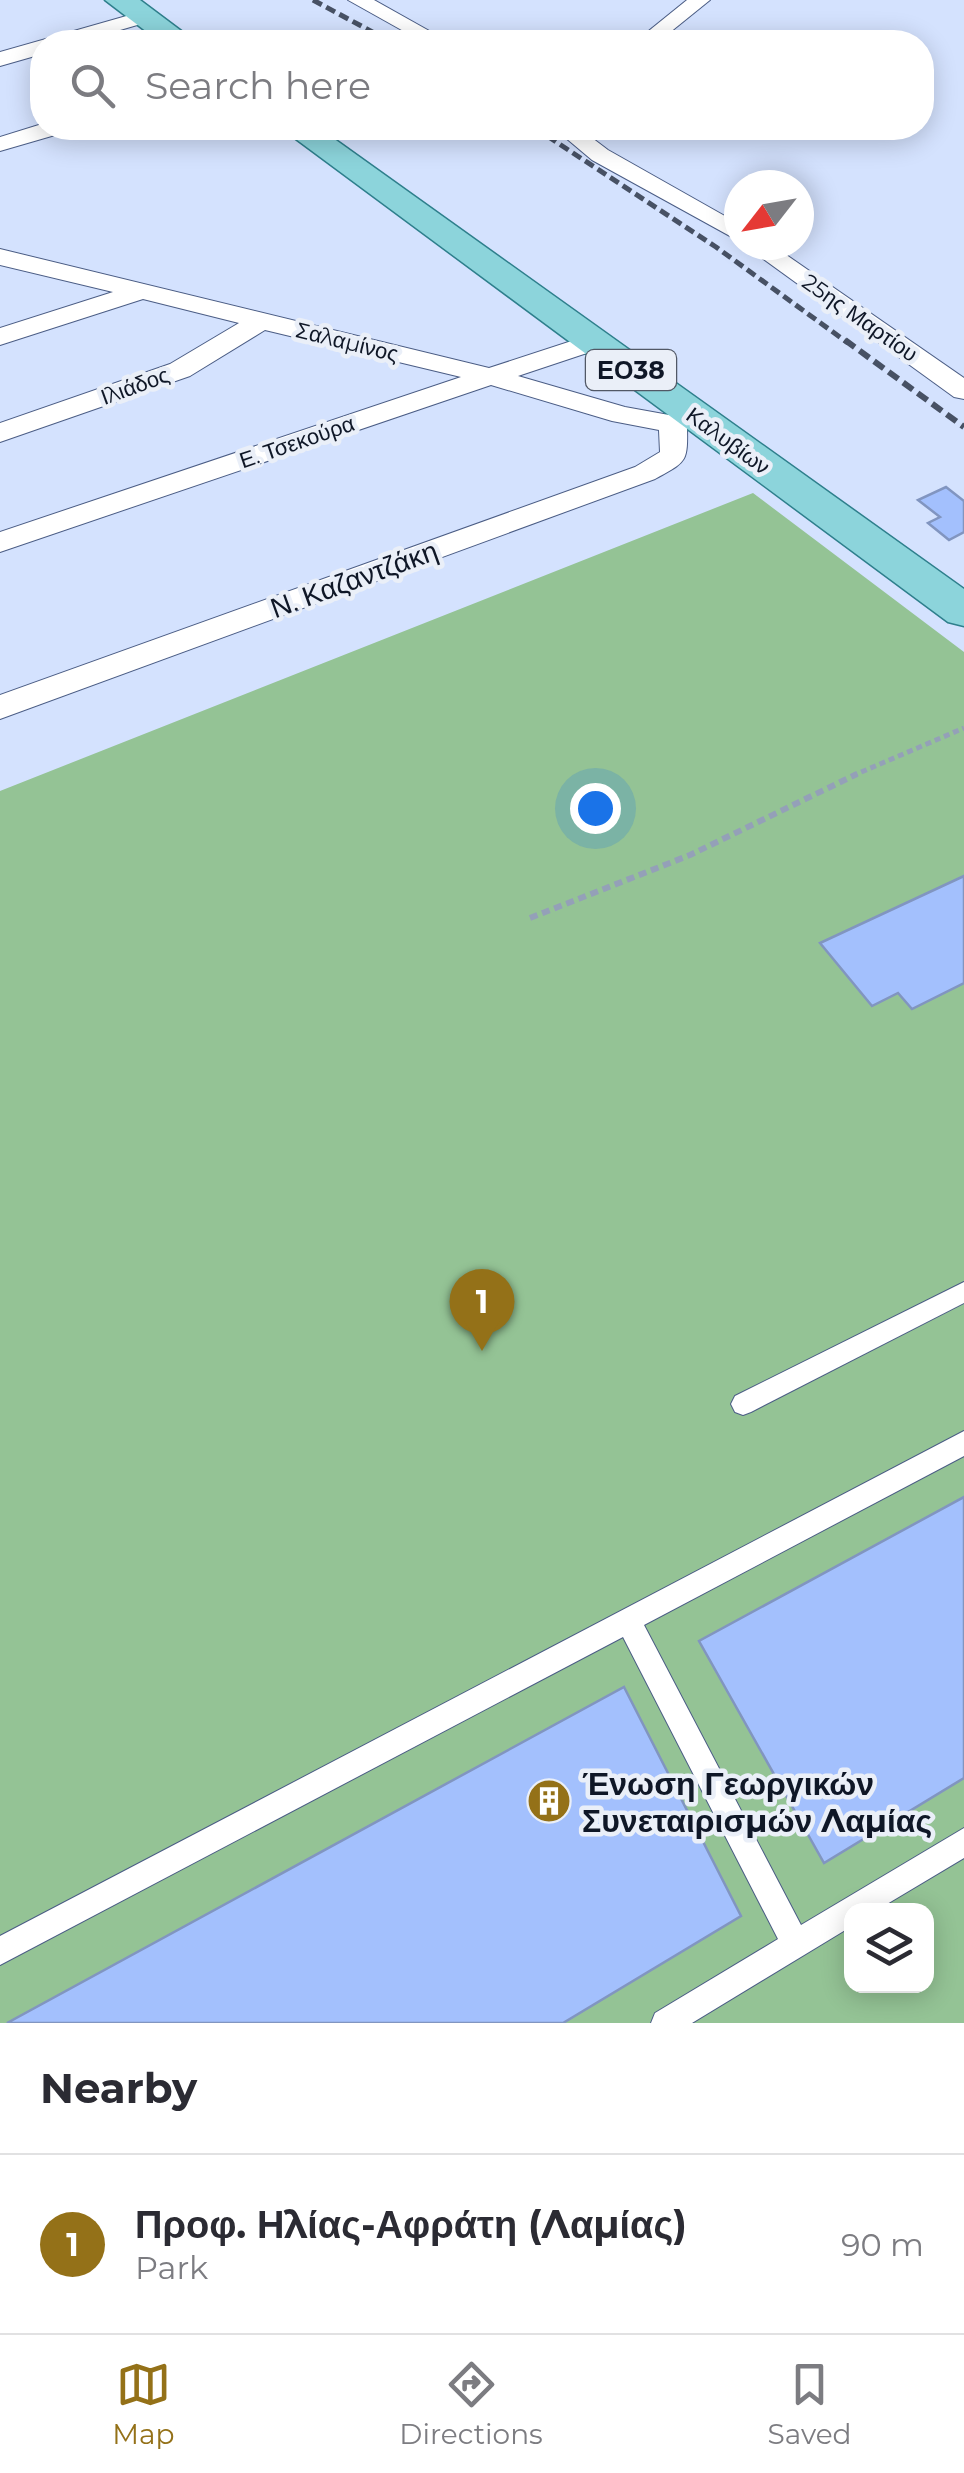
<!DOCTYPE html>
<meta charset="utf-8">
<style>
body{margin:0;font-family:Montserrat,sans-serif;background:#f7f7f7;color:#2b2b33}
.controls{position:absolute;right:30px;bottom:30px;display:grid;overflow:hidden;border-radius:20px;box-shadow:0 5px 25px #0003}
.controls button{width:90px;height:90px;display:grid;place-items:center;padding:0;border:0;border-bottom:2px solid #e1e1e2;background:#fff;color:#2b2b33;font:50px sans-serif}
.compass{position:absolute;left:724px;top:170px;width:90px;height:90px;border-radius:50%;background:#fff;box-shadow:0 5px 25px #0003;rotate:239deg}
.you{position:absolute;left:595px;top:808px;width:35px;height:35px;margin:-25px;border:8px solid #fff;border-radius:50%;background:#1a73e8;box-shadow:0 0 0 15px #1a73e833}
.badge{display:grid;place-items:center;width:65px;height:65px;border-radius:50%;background:#947118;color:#fff;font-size:32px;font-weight:700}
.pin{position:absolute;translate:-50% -82px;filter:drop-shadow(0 2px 5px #0008)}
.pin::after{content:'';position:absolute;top:52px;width:35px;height:30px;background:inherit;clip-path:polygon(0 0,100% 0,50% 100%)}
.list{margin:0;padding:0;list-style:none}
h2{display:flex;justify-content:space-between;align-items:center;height:130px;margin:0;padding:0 40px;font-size:42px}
h2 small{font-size:32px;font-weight:400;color:#7c7c81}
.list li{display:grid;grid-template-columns:65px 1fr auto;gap:30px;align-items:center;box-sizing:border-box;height:180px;padding:0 40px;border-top:2px solid #e1e1e2}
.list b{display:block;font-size:38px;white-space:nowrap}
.list p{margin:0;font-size:32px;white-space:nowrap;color:#7c7c81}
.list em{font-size:32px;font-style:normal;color:#7c7c81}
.icon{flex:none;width:55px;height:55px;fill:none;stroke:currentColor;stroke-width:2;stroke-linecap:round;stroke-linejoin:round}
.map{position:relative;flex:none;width:964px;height:2023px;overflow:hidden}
.search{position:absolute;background:#fff;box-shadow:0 5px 25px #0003;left:30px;right:30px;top:30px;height:110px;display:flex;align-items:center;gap:25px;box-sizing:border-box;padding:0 35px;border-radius:40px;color:#7c7c81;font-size:38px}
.sheet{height:310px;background:#fff}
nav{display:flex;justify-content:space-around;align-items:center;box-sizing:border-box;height:140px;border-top:2px solid #e1e1e2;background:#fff;font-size:28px;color:#7c7c81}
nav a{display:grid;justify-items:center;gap:5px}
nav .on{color:#947118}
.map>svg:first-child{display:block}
.green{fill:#94c395;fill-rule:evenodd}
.building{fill:#a3c0fd;stroke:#8195c0;stroke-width:2.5}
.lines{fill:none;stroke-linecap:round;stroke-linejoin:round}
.lane-casing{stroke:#4b5d85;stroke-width:2}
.street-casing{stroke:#4b5d85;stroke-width:2}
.primary-casing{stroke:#2e7f8c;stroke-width:3}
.path-far1{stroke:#94a0b8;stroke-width:5;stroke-dasharray:6 4;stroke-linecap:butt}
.path{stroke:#94a0b8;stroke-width:6;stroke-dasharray:8 5;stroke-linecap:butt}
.lane{fill:#fff;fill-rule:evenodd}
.street{fill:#fff;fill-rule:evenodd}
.primary{fill:#8cd4db;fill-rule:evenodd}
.rail-far1{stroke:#475164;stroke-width:5;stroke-dasharray:10 5;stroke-linecap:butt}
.rail{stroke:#475164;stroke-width:6;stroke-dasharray:12 6;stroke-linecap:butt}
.labels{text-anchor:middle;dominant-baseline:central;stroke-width:9;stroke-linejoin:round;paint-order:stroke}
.far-street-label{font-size:22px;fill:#0f1727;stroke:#eaeff8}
.shield{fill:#eaeff8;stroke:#515866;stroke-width:2.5}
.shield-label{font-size:25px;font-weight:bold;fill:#0f1727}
.street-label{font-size:28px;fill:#0f1727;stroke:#eaeff8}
.near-poi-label{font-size:32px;font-weight:bold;fill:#0f1727;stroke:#eaeff8;text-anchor:start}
</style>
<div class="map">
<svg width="964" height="2023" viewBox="0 0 964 2023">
<rect width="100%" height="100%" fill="#d4e2fe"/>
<path class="green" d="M753 493 964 652V2023H0V791ZM852 1910H926V1986H852Z"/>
<g class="building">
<path d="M946 487 964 501V532L949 540 928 523 940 517 918 500Z"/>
<path d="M964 876V983L912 1009 898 993 872 1006 820 943Z"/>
<path d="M964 1497V1778L824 1863 699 1641Z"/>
<path d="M624 1687 741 1916 563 2023H7Z"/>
</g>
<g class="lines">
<defs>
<g id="lane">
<path d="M964 1282V1303L751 1412 743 1415 735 1412 731 1404 735 1396Z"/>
<path d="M964 1431V1456L644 1625 801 1925 964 1828V1858L877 1910H852V1926L692 2023H651L655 2013 778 1939 623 1637 0 1965V1936Z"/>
</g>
<g id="street">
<path d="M348 0H374L449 42H423Z"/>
<path d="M687 0H710L658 42H635Z"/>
<path d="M144 11 155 17 151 21 79 42H42V54L0 66V52Z"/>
<path d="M42 124V128H65L62 133 0 151V137Z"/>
<path d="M554 128H579L608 150 739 224V241L592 160Z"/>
<path d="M744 245H772L964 378V399L954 397Z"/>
<path d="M0 249 489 368 593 334 602 336 606 342 602 348 518 376 625 407 669 415 691 407 705 415 687 428C688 464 685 462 655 479L0 719V695L635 467 660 452 659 430 612 421 491 385 0 552V532L461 377 265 330 190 376 0 442V423L170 364 239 323 143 299 0 345V328L113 292 0 265Z"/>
</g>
<g id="primary">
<path d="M105 0H140L196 42H160Z"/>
<path d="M281 128H319L964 589V626L948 622Z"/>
</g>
</defs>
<use href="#lane" class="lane-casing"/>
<use href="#street" class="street-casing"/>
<use href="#primary" class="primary-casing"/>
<path class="path-far1" d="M852 776 964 728"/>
<path class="path" d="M530 918 690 855 857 774"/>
<use href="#lane" class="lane"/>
<use href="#street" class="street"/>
<use href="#primary" class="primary"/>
<g class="rail-far1">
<path d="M313 0 391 42"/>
<path d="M535 128 716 247 848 343"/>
</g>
<path class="rail" d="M845 340 964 427"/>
</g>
<defs>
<symbol id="building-disc" viewBox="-11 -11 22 22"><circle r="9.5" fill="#947118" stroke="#eaeff8"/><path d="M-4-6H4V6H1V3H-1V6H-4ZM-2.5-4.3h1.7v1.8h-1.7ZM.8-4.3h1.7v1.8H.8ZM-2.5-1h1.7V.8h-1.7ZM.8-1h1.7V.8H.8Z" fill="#fff"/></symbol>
</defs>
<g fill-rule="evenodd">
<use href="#building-disc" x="524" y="1776" width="50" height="50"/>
</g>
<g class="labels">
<g class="far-street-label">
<text transform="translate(860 318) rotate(35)">25ης Μαρτίου</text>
<text transform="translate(347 342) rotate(14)">Σαλαμίνος</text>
<text transform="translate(135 386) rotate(-20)">Ιλιάδος</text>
<text transform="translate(728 441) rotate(36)">Καλυβίων</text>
<text transform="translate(297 442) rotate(-19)">Ε. Τσεκούρα</text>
</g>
<rect class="shield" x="586" y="350" width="90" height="40" rx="8"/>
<g class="shield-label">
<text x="631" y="370">ΕΟ38</text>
</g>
<g class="street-label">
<text transform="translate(354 579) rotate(-20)">Ν. Καζαντζάκη</text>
</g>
<g class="near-poi-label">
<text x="582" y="1783">Ένωση Γεωργικών<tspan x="582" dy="37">Συνεταιρισμών Λαμίας</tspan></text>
</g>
</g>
</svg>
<div class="controls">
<button><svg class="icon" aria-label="layers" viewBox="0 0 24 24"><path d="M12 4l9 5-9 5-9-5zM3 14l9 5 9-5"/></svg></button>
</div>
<svg class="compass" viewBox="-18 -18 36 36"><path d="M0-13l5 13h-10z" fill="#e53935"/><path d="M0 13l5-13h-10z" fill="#7c7c81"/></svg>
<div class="you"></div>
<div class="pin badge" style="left:482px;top:1351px">1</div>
<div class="search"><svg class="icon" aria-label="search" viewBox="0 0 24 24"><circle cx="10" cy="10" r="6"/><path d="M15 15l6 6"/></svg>Search here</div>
</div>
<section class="sheet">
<h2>Nearby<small></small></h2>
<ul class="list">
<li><span class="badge">1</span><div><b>Προφ. Ηλίας-Αφράτη (Λαμίας)</b><p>Park</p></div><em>90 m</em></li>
</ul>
</section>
<nav>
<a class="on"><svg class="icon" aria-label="map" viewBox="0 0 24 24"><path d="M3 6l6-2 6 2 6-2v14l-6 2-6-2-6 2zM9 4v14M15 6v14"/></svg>Map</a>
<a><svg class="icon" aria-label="directions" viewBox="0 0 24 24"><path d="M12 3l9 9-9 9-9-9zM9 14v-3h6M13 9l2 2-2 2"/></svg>Directions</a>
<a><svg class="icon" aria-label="saved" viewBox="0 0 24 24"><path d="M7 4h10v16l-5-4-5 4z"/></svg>Saved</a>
</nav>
